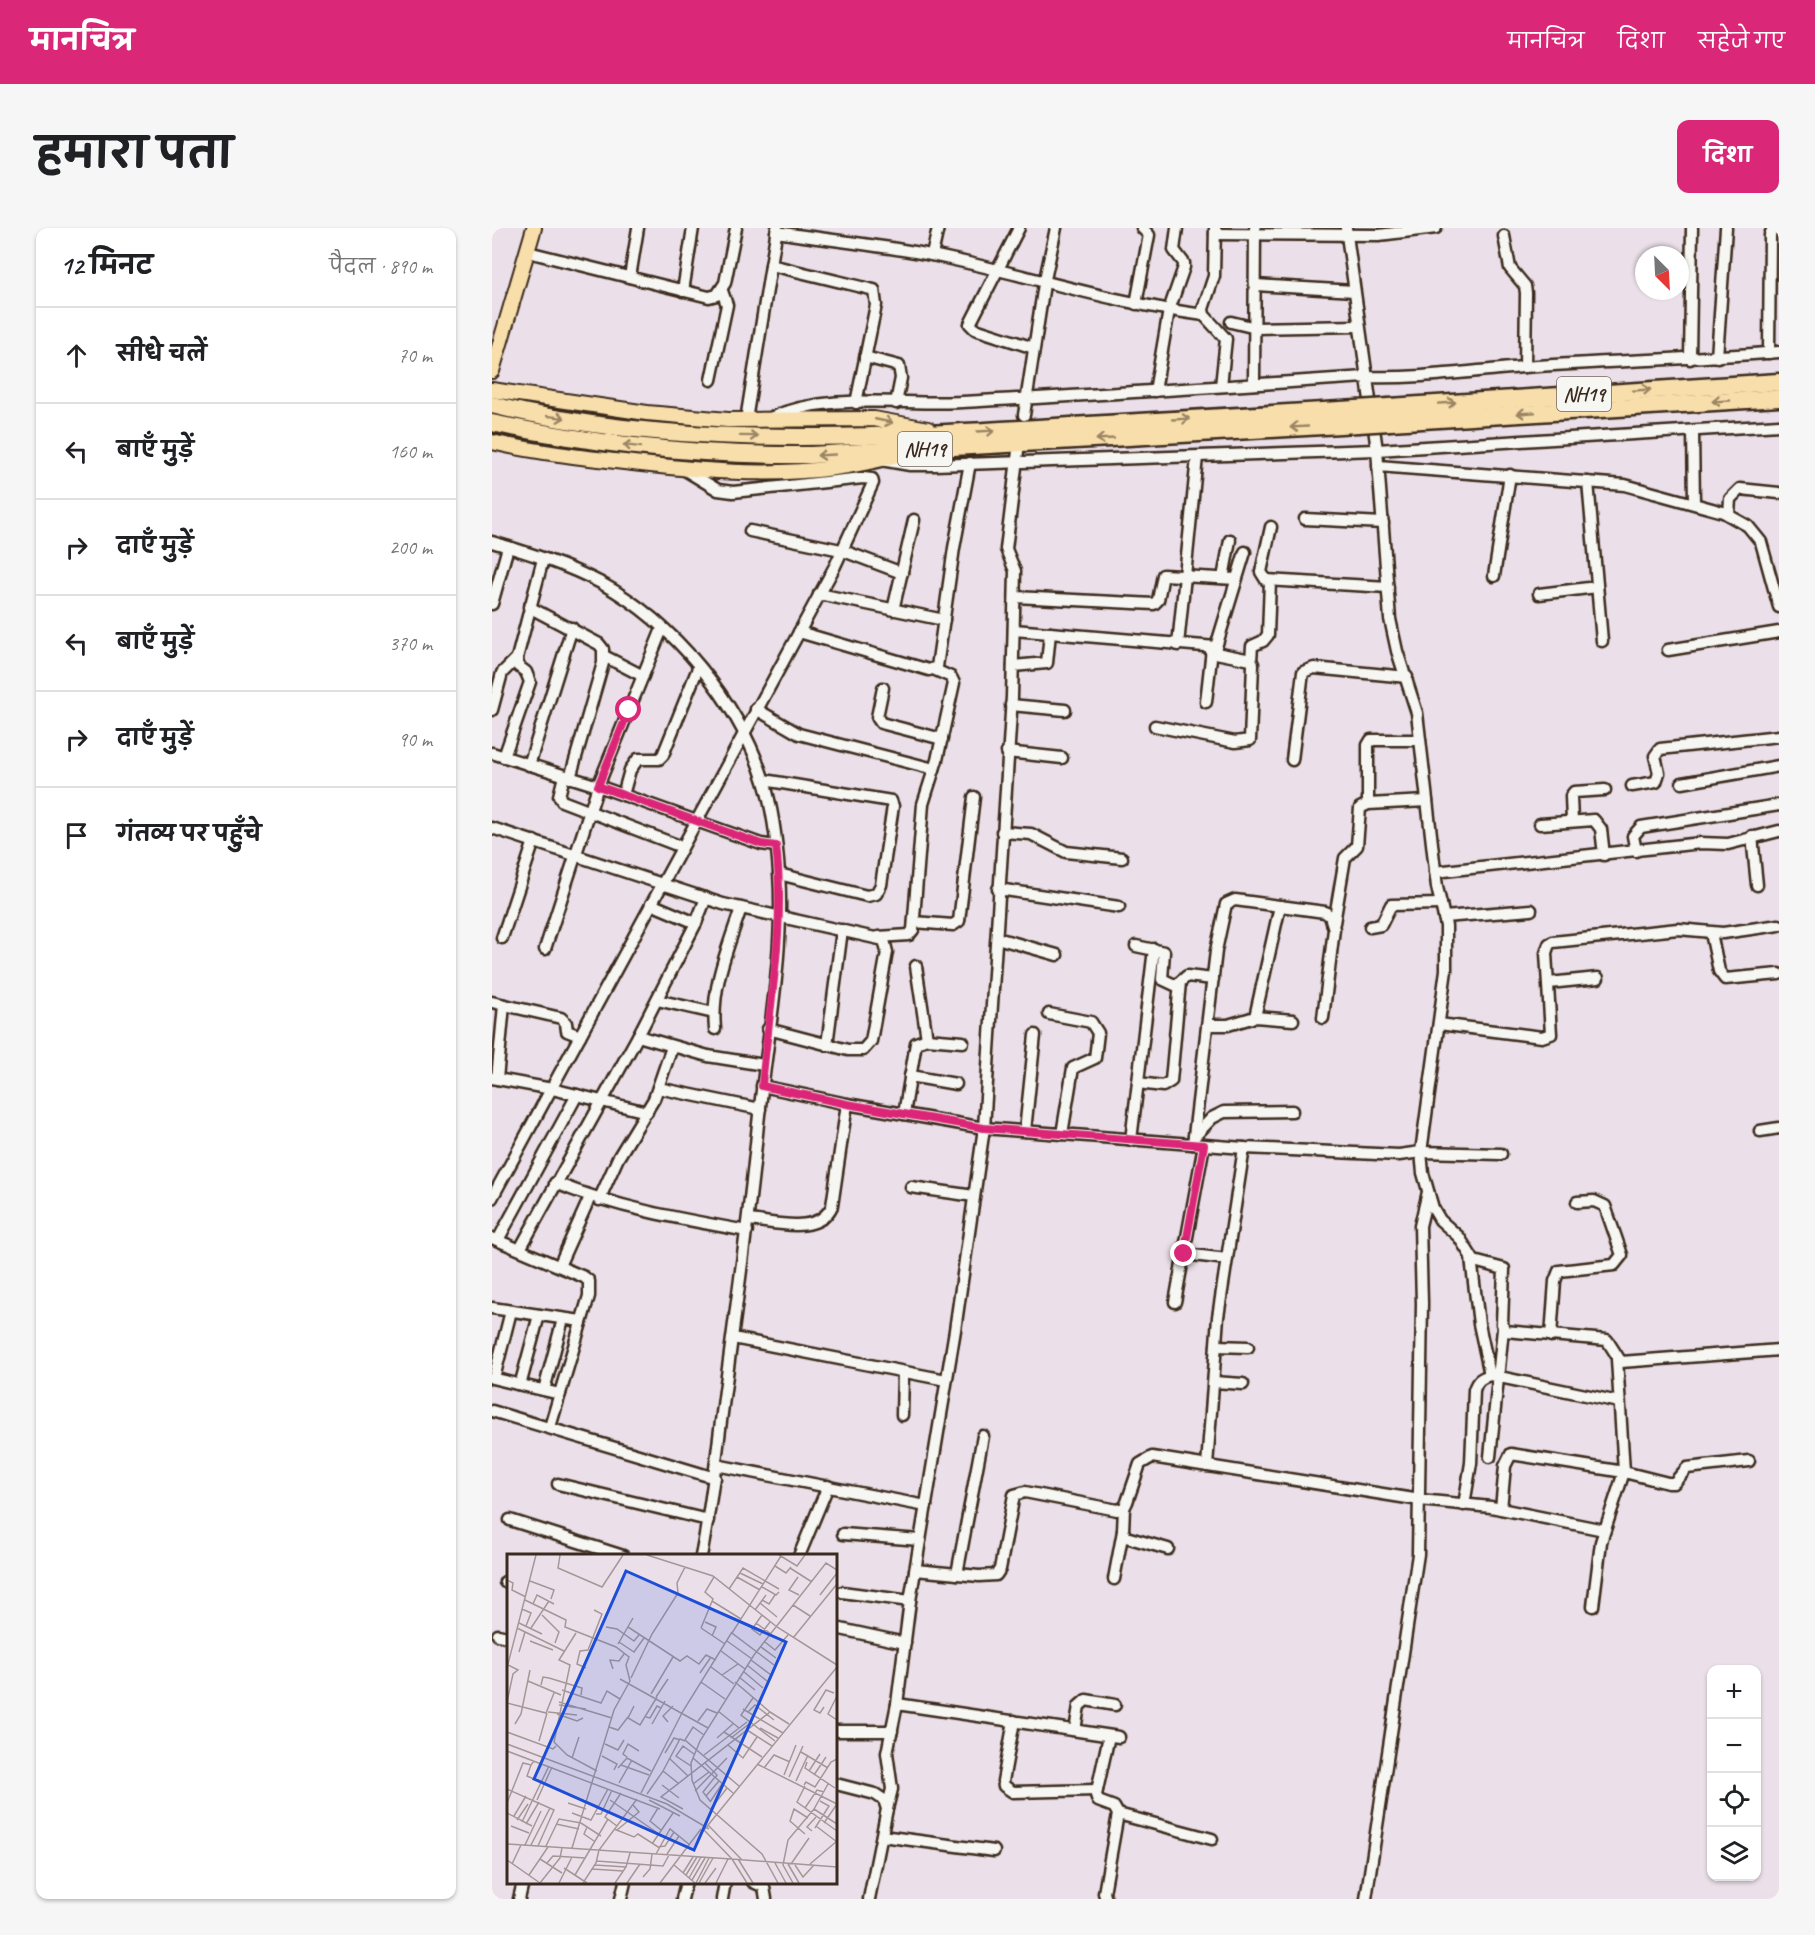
<!DOCTYPE html>
<html lang="hi">
<meta charset="utf-8">
<style>
body{margin:0;font-family:Caveat,"Playpen Sans Deva",sans-serif;background:#f6f6f6;color:#202124}
.controls{position:absolute;right:18px;bottom:18px;display:grid;overflow:hidden;border-radius:12px;box-shadow:0 2px 4px #0004}
.controls button{width:54px;height:54px;display:grid;place-items:center;padding:0;border:0;border-bottom:2px solid #e0e0e0;background:#fff;color:#202124;font:30px sans-serif}
.compass{position:absolute;left:1143px;top:18px;width:54px;height:54px;border-radius:50%;background:#fff;box-shadow:0 2px 4px #0004;rotate:156deg}
.stop{position:absolute;width:18px;height:18px;margin:-14px;border:4px solid #db2777;border-radius:50%;background:#fff}
.stop.end{background:#db2777;border-color:#fff;box-shadow:0 2px 6px #0008}
.list{margin:0;padding:0;list-style:none}
h2{display:flex;justify-content:space-between;align-items:center;height:78px;margin:0;padding:0 24px;font-size:26px}
h2 small{font-size:20px;font-weight:400;color:#757577}
.list li{display:grid;grid-template-columns:39px 1fr auto;gap:18px;align-items:center;box-sizing:border-box;height:96px;padding:0 24px;border-top:2px solid #e0e0e0}
.list b{display:block;font-size:22px;white-space:nowrap}
.list em{font-size:20px;font-style:normal;color:#757577}
.icon{flex:none;width:33px;height:33px;fill:none;stroke:currentColor;stroke-width:2;stroke-linecap:round;stroke-linejoin:round}
.map{position:relative;flex:none;width:1287px;height:1671px;overflow:hidden;border-radius:12px}
header{display:flex;align-items:center;gap:36px;box-sizing:border-box;height:84px;padding:0 30px;background:#db2777;color:#fff}
header strong{font-size:28px}
nav{display:flex;gap:33px;margin-inline-start:auto;font-size:21px}
.intro{display:flex;align-items:center;justify-content:space-between;box-sizing:border-box;height:144px;padding:0 36px}
h1{margin:0;font-size:42px}
.button{padding:15px 27px;border-radius:12px;background:#db2777;color:#fff;font-size:21px;font-weight:700}
main{display:flex;gap:36px;padding:0 36px}
aside{flex:1;background:#fff;border-radius:12px;box-shadow:0 2px 4px #0004}
.map>svg:first-child{display:block}
.lines{fill:none;stroke-linecap:round;stroke-linejoin:round}
.minor-casing{stroke:#3b2a1e;stroke-width:15}
.major-casing{stroke:#3b2a1e;stroke-width:18}
.highway-casing{stroke:#3b2a1e;stroke-width:21}
.minor{stroke:#f6f6f2;stroke-width:10}
.major{stroke:#f8deab;stroke-width:14}
.highway{stroke:#f8deab;stroke-width:16}
.highway-bridge-casing{stroke:#3b2a1e;stroke-width:21;stroke-linecap:butt}
.highway-bridge{stroke:#f8deab;stroke-width:16}
.oneway{stroke:#9a8464}
.route{stroke:#db2777;stroke-width:8}
.labels{text-anchor:middle;dominant-baseline:central;stroke-width:4.5;stroke-linejoin:round;paint-order:stroke}
.shield{fill:#f6f6f2;stroke:#73675e;stroke-width:1.5}
.shield-label{font-size:20px;font-weight:bold;fill:#3b2a1e}
.inset-road{fill:none;stroke:#a59798;stroke-width:1.5}
.view{fill:#1d4ed8;fill-opacity:0.15;stroke:#1d4ed8;stroke-width:3}
.inset-edge{fill:none;stroke:#3b2a1e;stroke-width:3}
</style>
<header>
<strong>मानचित्र</strong>
<nav><a>मानचित्र</a><a>दिशा</a><a>सहेजे गए</a></nav>
</header>
<div class="intro"><h1>हमारा पता</h1><a class="button">दिशा</a></div>
<main>
<aside>
<h2>12 मिनट<small>पैदल · 890 m</small></h2>
<ul class="list">
<li><svg class="icon" aria-label="ahead" viewBox="0 0 24 24"><path d="M12 20V5M6 11l6-6 6 6"/></svg><div><b>सीधे चलें</b></div><em>70 m</em></li>
<li><svg class="icon" aria-label="left" viewBox="0 0 24 24"><path d="M17 20v-9H6M10 6l-5 5 5 5"/></svg><div><b>बाएँ मुड़ें</b></div><em>160 m</em></li>
<li><svg class="icon" aria-label="right" viewBox="0 0 24 24"><path d="M7 20v-9h11M14 6l5 5-5 5"/></svg><div><b>दाएँ मुड़ें</b></div><em>200 m</em></li>
<li><svg class="icon" aria-label="left" viewBox="0 0 24 24"><path d="M17 20v-9H6M10 6l-5 5 5 5"/></svg><div><b>बाएँ मुड़ें</b></div><em>370 m</em></li>
<li><svg class="icon" aria-label="right" viewBox="0 0 24 24"><path d="M7 20v-9h11M14 6l5 5-5 5"/></svg><div><b>दाएँ मुड़ें</b></div><em>90 m</em></li>
<li><svg class="icon" aria-label="arrive" viewBox="0 0 24 24"><path d="M6 21V4h12l-3 4 3 4H6"/></svg><div><b>गंतव्य पर पहुँचे</b></div></li>
</ul>
</aside>
<div class="map">
<svg width="1287" height="1671" viewBox="0 0 1287 1671">
<rect width="100%" height="100%" fill="#ebe0e9"/>
<filter id="ink" filterUnits="userSpaceOnUse"><feTurbulence type="fractalNoise" baseFrequency=".0167" numOctaves="2"/><feDisplacementMap in="SourceGraphic" scale="12" xChannelSelector="R" yChannelSelector="G"/><feConvolveMatrix kernelMatrix="1 2 1 2 8 2 1 2 1" color-interpolation-filters="sRGB"/></filter>
<g filter="url(#ink)">
<g class="lines">
<defs>
<g id="minor">
<path d="M527 0 478 96 483 101 542 120"/>
<path d="M723 0 722 48 711 81 712 87 734 111 729 158"/>
<path d="M854 0 885 222 898 391 905 423 925 485 945 659 954 698V742L929 924 931 945 941 980 948 992 967 1009 982 1033 1012 1041 1010 1096 1013 1103 1115 1112 1129 1134 1287 1122"/>
<path d="M284 4C336 12 388 17 439 27 531 45 618 75 712 87"/>
<path d="M723 6 887 7 944 0"/>
<path d="M1012 8 1018 40 1033 58 1034 65 1033 139"/>
<path d="M36 24 217 69 225 67 233 55 244 0"/>
<path d="M440 27 446 0"/>
<path d="M279 37 382 62 384 77 364 175"/>
<path d="M138 49 146 0"/>
<path d="M764 57 862 63"/>
<path d="M191 63 201 0"/>
<path d="M644 76 657 7 650 0"/>
<path d="M739 94 764 100 867 98"/>
<path d="M1277 125 1278 7 1281 0"/>
<path d="M373 129 407 138 409 150 404 175"/>
<path d="M1225 129 1234 0"/>
<path d="M1198 131 1200 0"/>
<path d="M219 152 235 77 230 63"/>
<path d="M762 156 763 0"/>
<path d="M663 163 677 82 692 39V35L682 22 685 0"/>
<path d="M532 187 552 56 564 0"/>
<path d="M278 190C337 164 407 177 470 174 604 167 739 158 873 149 926 151 979 143 1032 139 1117 133 1202 131 1287 124"/>
<path d="M254 192 285 0"/>
<path d="M1201 203 1202 275"/>
<path d="M389 232 418 237H442L885 222 1287 197"/>
<path d="M886 238 1133 257 1231 284 1256 298 1269 314 1287 379"/>
<path d="M1096 254 1110 413"/>
<path d="M1237 287 1238 271 1248 261 1287 265"/>
<path d="M813 291 891 295"/>
<path d="M779 299 769 344 774 352 896 359"/>
<path d="M258 303 349 322 410 345"/>
<path d="M0 314C37 325 75 337 109 355 182 395 247 474 272 553 281 582 285 615 287 645 293 729 273 822 265 906 257 989 245 1072 234 1155 226 1212 221 1270 209 1328"/>
<path d="M1002 348 1018 247"/>
<path d="M731 350 738 312"/>
<path d="M327 366 452 392"/>
<path d="M1047 366 1105 359"/>
<path d="M523 369 662 376 666 372 671 347 744 351"/>
<path d="M0 376 16 319"/>
<path d="M37 379 107 416 111 421V435L78 550"/>
<path d="M401 382 422 292"/>
<path d="M522 402 724 419 753 324"/>
<path d="M307 404 437 442 445 439 462 320 478 235"/>
<path d="M686 417 705 229"/>
<path d="M1176 422 1287 404"/>
<path d="M112 428 151 448"/>
<path d="M759 432 760 418 771 413 776 407 778 353"/>
<path d="M521 438 555 435 558 405"/>
<path d="M391 460 385 489 389 495 450 511"/>
<path d="M714 474 720 421"/>
<path d="M519 477 573 482"/>
<path d="M264 481 307 506 442 541"/>
<path d="M0 482 10 445 25 430"/>
<path d="M663 498 743 514 758 512 761 436 759 432 719 424"/>
<path d="M515 524 570 530"/>
<path d="M0 525 106 558 269 616 284 618"/>
<path d="M12 529 38 454 34 444 26 438 25 430 51 331"/>
<path d="M800 532 811 444 822 440 915 449"/>
<path d="M37 537 80 400"/>
<path d="M72 548 67 568 70 573 190 619"/>
<path d="M272 552 399 573 401 578 389 657 384 666 375 668 287 646"/>
<path d="M1190 555 1287 538"/>
<path d="M1140 558 1164 554 1167 545 1163 528 1168 521 1287 508"/>
<path d="M131 567 138 542 146 531H167L171 527 206 440"/>
<path d="M876 576V517L879 512H928"/>
<path d="M1080 593 1079 568 1082 564 1113 562"/>
<path d="M1048 596 1102 592 1109 601 1112 627"/>
<path d="M0 600 231 676 392 712 395 724 379 813 371 822H356L276 801"/>
<path d="M510 604 539 606 574 624 630 630"/>
<path d="M1260 608 1265 657"/>
<path d="M1144 623 1141 608 1149 599 1287 577"/>
<path d="M943 644 1209 615 1236 616 1287 603"/>
<path d="M506 661 627 679"/>
<path d="M159 676 204 695"/>
<path d="M952 689 1039 682"/>
<path d="M422 694 461 697 467 693 482 569"/>
<path d="M842 695 853 630 865 618 868 580 876 576 935 573"/>
<path d="M878 699 889 697 899 677 949 676"/>
<path d="M1219 705 1227 743 1233 751 1287 746"/>
<path d="M386 709 417 707 421 702 431 576 445 532 462 455 459 449 441 441"/>
<path d="M10 710 42 613"/>
<path d="M505 710 565 727"/>
<path d="M644 718 672 724 670 751 687 759"/>
<path d="M53 721 106 558 170 401"/>
<path d="M424 738 435 811"/>
<path d="M1057 755 1106 750"/>
<path d="M165 772 222 785"/>
<path d="M0 774 69 790 74 795 75 803 88 808"/>
<path d="M557 786 599 794 606 805 603 830 581 840 570 906"/>
<path d="M763 789 788 678"/>
<path d="M947 796 1050 809 1059 806 1054 725 1057 716 1061 714 1186 701 1231 705 1287 697"/>
<path d="M715 797H736L763 789 801 792"/>
<path d="M223 801C219 758 236 720 249 680"/>
<path d="M146 808 216 828 272 837"/>
<path d="M335 817 350 702"/>
<path d="M418 848 464 856"/>
<path d="M0 850 60 861 155 884"/>
<path d="M5 851 12 777"/>
<path d="M646 855 671 858 679 853 688 754 695 748 721 751"/>
<path d="M270 858 355 876 492 900 752 920 907 927 929 924 1009 926"/>
<path d="M166 860 268 881"/>
<path d="M412 886 424 815 435 811 471 814"/>
<path d="M533 903 543 807"/>
<path d="M1268 903 1287 900"/>
<path d="M702 909 720 890 732 884 800 883"/>
<path d="M639 912 662 721"/>
<path d="M701 916 724 723 734 676 743 672 833 684 838 688 842 701 831 790"/>
<path d="M63 955C126 980 188 991 255 1003"/>
<path d="M419 959 482 968"/>
<path d="M0 970 343 338 381 255 380 251 371 250 241 264 226 262 193 242"/>
<path d="M107 972 126 930 162 871 180 819"/>
<path d="M256 992C283 994 326 1008 340 978L355 876"/>
<path d="M0 1010 92 1049 97 1053V1068L58 1199"/>
<path d="M6 1012 85 867"/>
<path d="M28 1021 146 808 204 695 214 670"/>
<path d="M692 1026 735 1031"/>
<path d="M979 1030 987 1096 998 1147"/>
<path d="M67 1038 98 969"/>
<path d="M683 1074 712 917"/>
<path d="M0 1080 89 1093"/>
<path d="M1059 1108 1063 1053 1067 1043 1122 1037 1130 1027 1113 978 1102 973 1085 974"/>
<path d="M241 1110 454 1152"/>
<path d="M724 1118 756 1119"/>
<path d="M0 1150 25 1156 29 1154 47 1087"/>
<path d="M2 1150 19 1083"/>
<path d="M722 1154 751 1156"/>
<path d="M25 1156 68 1166"/>
<path d="M52 1162 71 1091"/>
<path d="M0 1183 223 1250"/>
<path d="M410 1187 411 1145"/>
<path d="M998 1229 1011 1101"/>
<path d="M224 1237 434 1278"/>
<path d="M715 1238 726 1089 752 920"/>
<path d="M66 1256 216 1292"/>
<path d="M972 1277 979 1235 982 1162C985 1152 989 1150 998 1147L1127 1174"/>
<path d="M632 1280 631 1303 634 1309 676 1321"/>
<path d="M1009 1281 1013 1238 1019 1226 1132 1244 1176 1255H1182L1195 1240 1257 1233"/>
<path d="M18 1292 131 1328"/>
<path d="M351 1306 428 1312"/>
<path d="M307 1328 336 1258"/>
<path d="M423 1342 487 1348 504 1347 508 1341 522 1267 533 1264 625 1282 632 1280 635 1274 648 1236 660 1229 928 1272 999 1279 1112 1302"/>
<path d="M465 1346 491 1208"/>
<path d="M622 1351 631 1303"/>
<path d="M13 1354 16 1355"/>
<path d="M350 1364 418 1373"/>
<path d="M1101 1378 1109 1314 1132 1244 1125 1131"/>
<path d="M344 1400 413 1415"/>
<path d="M6 1407 16 1409"/>
<path d="M405 1476 627 1509"/>
<path d="M522 1493 511 1553 512 1558 521 1564 605 1562"/>
<path d="M583 1502 587 1478 594 1472 623 1477"/>
<path d="M344 1503H400"/>
<path d="M344 1556 383 1566 392 1572 395 1581 377 1671"/>
<path d="M395 1581 400 1561 395 1525 405 1476 418 1373 463 1102 492 900 520 469 523 343 514 321 526 223"/>
<path d="M626 1586 720 1611"/>
<path d="M390 1608 502 1623"/>
<path d="M261 1654 272 1659 274 1671"/>
<path d="M27 1671 31 1654"/>
<path d="M129 1671 133 1654"/>
<path d="M190 1671 194 1654"/>
<path d="M230 1671 233 1654"/>
<path d="M614 1671 612 1665 626 1586 622 1579 606 1573 604 1567 617 1508"/>
<path d="M874 1671 926 1326 930 1075 928 998 936 964"/>
</g>
<g id="major">
<path d="M0 143 42 0"/>
<path d="M0 162 155 185 236 192 382 191 436 201"/>
<path d="M0 214C43 224 87 229 132 234 224 245 315 253 405 227"/>
</g>
<g id="highway">
<path d="M0 177C172 219 353 211 529 201 641 194 753 187 865 181"/>
<path d="M897 179 1287 154"/>
<path d="M898 194 1287 170"/>
<path d="M0 195C105 217 212 228 319 227L866 196"/>
</g>
</defs>
<use href="#minor" class="minor-casing"/>
<use href="#major" class="major-casing"/>
<use href="#highway" class="highway-casing"/>
<use href="#minor" class="minor"/>
<use href="#major" class="major"/>
<use href="#highway" class="highway"/>
<defs>
<g id="highway-bridge">
<path d="M865 181 897 179"/>
<path d="M866 196 898 194"/>
</g>
</defs>
<use href="#highway-bridge" class="highway-bridge-casing"/>
<use href="#highway-bridge" class="highway-bridge"/>
</g>
<defs><path id="oneway-shaft" d="M-6 0H5M1.5-3L5.5 0L1.5 3" fill="none" stroke-width="1.6" stroke-linecap="round" stroke-linejoin="round" transform="scale(1.5)"/></defs>
<g class="oneway">
<use href="#oneway-shaft" transform="translate(1150 162) rotate(-4)"/>
<use href="#oneway-shaft" transform="translate(1229 173) rotate(177)"/>
<use href="#oneway-shaft" transform="translate(955 175) rotate(-4)"/>
<use href="#oneway-shaft" transform="translate(1034 185) rotate(176)"/>
<use href="#oneway-shaft" transform="translate(64 189) rotate(7)"/>
<use href="#oneway-shaft" transform="translate(689 191) rotate(-3)"/>
<use href="#oneway-shaft" transform="translate(392 193) rotate(11)"/>
<use href="#oneway-shaft" transform="translate(807 199) rotate(177)"/>
<use href="#oneway-shaft" transform="translate(494 203) rotate(-3)"/>
<use href="#oneway-shaft" transform="translate(257 208) rotate(1)"/>
<use href="#oneway-shaft" transform="translate(613 211) rotate(177)"/>
<use href="#oneway-shaft" transform="translate(140 218) rotate(-173)"/>
<use href="#oneway-shaft" transform="translate(334 227) rotate(177)"/>
</g>
</g>
<g class="lines" filter="url(#ink)">
<path class="route" d="M137 482 106 558 269 616 284 618C294 699 277 778 270 858L355 876 492 900 712 917 692 1026"/>
</g>
<g class="labels">
<g class="shield">
<rect x="1065" y="149" width="54" height="34" rx="4.5"/>
<rect x="406" y="204" width="54" height="34" rx="4.5"/>
</g>
<g class="shield-label">
<text x="1092" y="166">NH19</text>
<text x="433" y="221">NH19</text>
</g>
</g>
<g transform="translate(15 1326)">
<rect width="330" height="330" fill="#ebe0e9"/>
<path class="inset-road" d="M53 1 51 14 95 33 116 1M140 1 206 22 270 73 330 111M272 1 290 12 298 1M268 12 279 19 284 13M283 14 305 28M233 19 256 30M230 23 253 36M291 23 282 36 292 41M0 26 6 29 5 36 19 43M23 27 47 36 44 45M255 33 269 41 272 38M222 35 236 14 272 35M313 41 330 19M18 46 59 66 58 73 109 93 122 103 119 111 123 127 107 156 65 294M255 46 262 50 268 41M205 47 234 65M253 49 270 63M26 50 30 41 47 50M286 51 303 62M15 55 24 59 19 72M248 56 259 41M35 61 52 78 48 89M255 61 245 75 253 81 263 68M198 68 209 73 205 82M12 69 35 80M249 69 264 80M99 73 110 75 127 87 132 81M121 73 173 107 180 102 192 110 199 101 209 106M10 74 57 97M24 74 42 47M194 74 206 45 198 38 207 23M194 74 218 90M69 79 52 106 63 111 47 188 60 201 90 217M286 84 330 30M23 87 46 96M220 87 245 105M112 88 127 98 137 84M258 88 268 96 281 81M111 90 126 64M254 93 269 104M214 97 238 115M12 98 18 78M244 106 264 121M240 111 260 127M267 111 225 79 274 2M204 113 227 130M330 113 197 276 225 305 330 313M0 114 29 1M79 114 70 110 73 97 81 96 95 60 87 56M106 115 103 106 112 107 117 100M236 117 256 134M193 119 204 103M215 121 231 110M232 123 248 136M124 124 145 80 171 39 170 29 178 13M113 125 201 174M21 127 54 141M194 128 218 145M34 131 36 123 42 124 75 134 74 141M55 136 94 149 100 137 113 145M144 140 166 103M330 142 321 160 330 166M149 143 161 125M246 144 234 161 268 187M0 148 6 120 11 116 1 111M52 148 105 164M0 149 39 159 47 139M52 151 79 155M127 152 121 164 133 171 150 143M317 153 313 159 307 156 319 136 327 139M236 155 276 179M211 157 232 174M41 158 70 161M241 158 248 151 267 166M263 158 282 170M50 160 70 167 76 164M139 163 143 164 150 152 154 154M191 167 200 155 210 159M161 168 156 162 166 152M8 170 14 160 23 116M145 170 158 147M102 173 111 176 121 163M253 174 271 184M240 176 265 192M0 178 46 195 49 192M217 178 255 203M197 181 186 173 178 186 232 232M210 184 227 169M224 184 242 170M32 187 40 159M0 190 160 250 202 275M98 190 111 196 117 186M221 191 236 204 250 183M0 197 153 255M294 198 321 214M158 199 167 184 173 186M197 201 240 168M95 202 110 210 107 216M120 203 116 200 121 190 132 197M65 204 72 183M162 204 181 222M186 204 226 239M300 208 298 214 328 234M198 209 210 221 208 224M250 210 330 250M24 211 20 222 27 225 35 210M114 211 142 221M184 212 169 202 176 192 187 200M111 214 120 204 144 217M257 214 267 201 283 208M156 217 173 185 178 187M302 217 313 200M277 221 289 191M307 221 319 203M282 223 296 192M289 227 301 201M112 229 125 206M186 230 202 218M155 231 172 244M297 231 299 228 308 233 324 208 330 205M298 232 290 248 330 277M0 235 47 256 31 292M188 237 220 204M134 239 176 157 225 78M140 240 156 217 171 229M199 242 212 227M68 243 92 253M30 246 45 213M103 246 152 280M142 246 173 262M203 247 196 238 208 223M203 248 215 230M0 249 16 209 24 211 27 207M61 249 79 255M151 254 143 267 154 276M298 254 310 236 317 238M176 255 154 243 263 158 228 128M307 255 330 270M203 256 220 234M0 259 25 272M65 259 84 266 101 235M89 260H94L105 236M7 262 19 242M10 266 21 250M15 268 42 212M317 269 330 250M19 270 32 248M49 270 72 275M201 271 235 306M4 272 22 279M110 272 98 263 114 239M309 272 330 288M80 273 77 280 87 287M308 274 322 252 313 247M107 275 127 283 131 280 151 293 158 292 167 278M110 276 132 258 126 251M305 277 300 273 309 263M298 280 283 267 287 255 301 264M0 290 224 305M145 290 166 259M18 291 34 257M24 291 43 254M39 292 52 265 74 269 94 282M149 300 163 275 183 291M160 300 172 282M33 305 55 319M225 305 240 329M231 305 246 329M0 306 33 329M90 307 156 312 162 301M40 309 46 302 79 304M268 309 279 329M5 310 14 291M281 310 292 329M284 310 302 284M303 310 330 287M88 311 119 313M167 311 188 329M288 311 296 323 307 311M57 314 80 329M85 315 116 317M176 319 186 303M22 321 41 293M68 321 101 265M179 321 190 303M136 323 143 315 145 300M182 324 194 303M185 326 198 304M33 329 53 304 55 294M52 329 65 303M76 329 89 309 92 296 130 245M108 329 119 313 123 299M120 329 133 310M153 329 194 275M189 329 202 304M192 329 206 304M198 329 209 314M209 329 221 305M271 329 255 300 193 246 185 226 184 209 193 187 247 101 319 9 330 16M286 329 276 311 281 286 307 255 321 230"/>
<path class="view" d="M119 17 279 88 187 296 27 225Z"/>
<rect width="330" height="330" class="inset-edge"/>
</g>
</svg>
<div class="controls">
<button>+</button>
<button>−</button>
<button><svg class="icon" aria-label="locate" viewBox="0 0 24 24"><circle cx="12" cy="12" r="6"/><path d="M12 2v4M12 18v4M2 12h4M18 12h4"/></svg></button>
<button><svg class="icon" aria-label="layers" viewBox="0 0 24 24"><path d="M12 4l9 5-9 5-9-5zM3 14l9 5 9-5"/></svg></button>
</div>
<svg class="compass" viewBox="-18 -18 36 36"><path d="M0-13l5 13h-10z" fill="#e53935"/><path d="M0 13l5-13h-10z" fill="#757577"/></svg>
<div class="stop" style="left:137px;top:482px"></div>
<div class="stop end" style="left:692px;top:1026px"></div>
</div>
</main>
